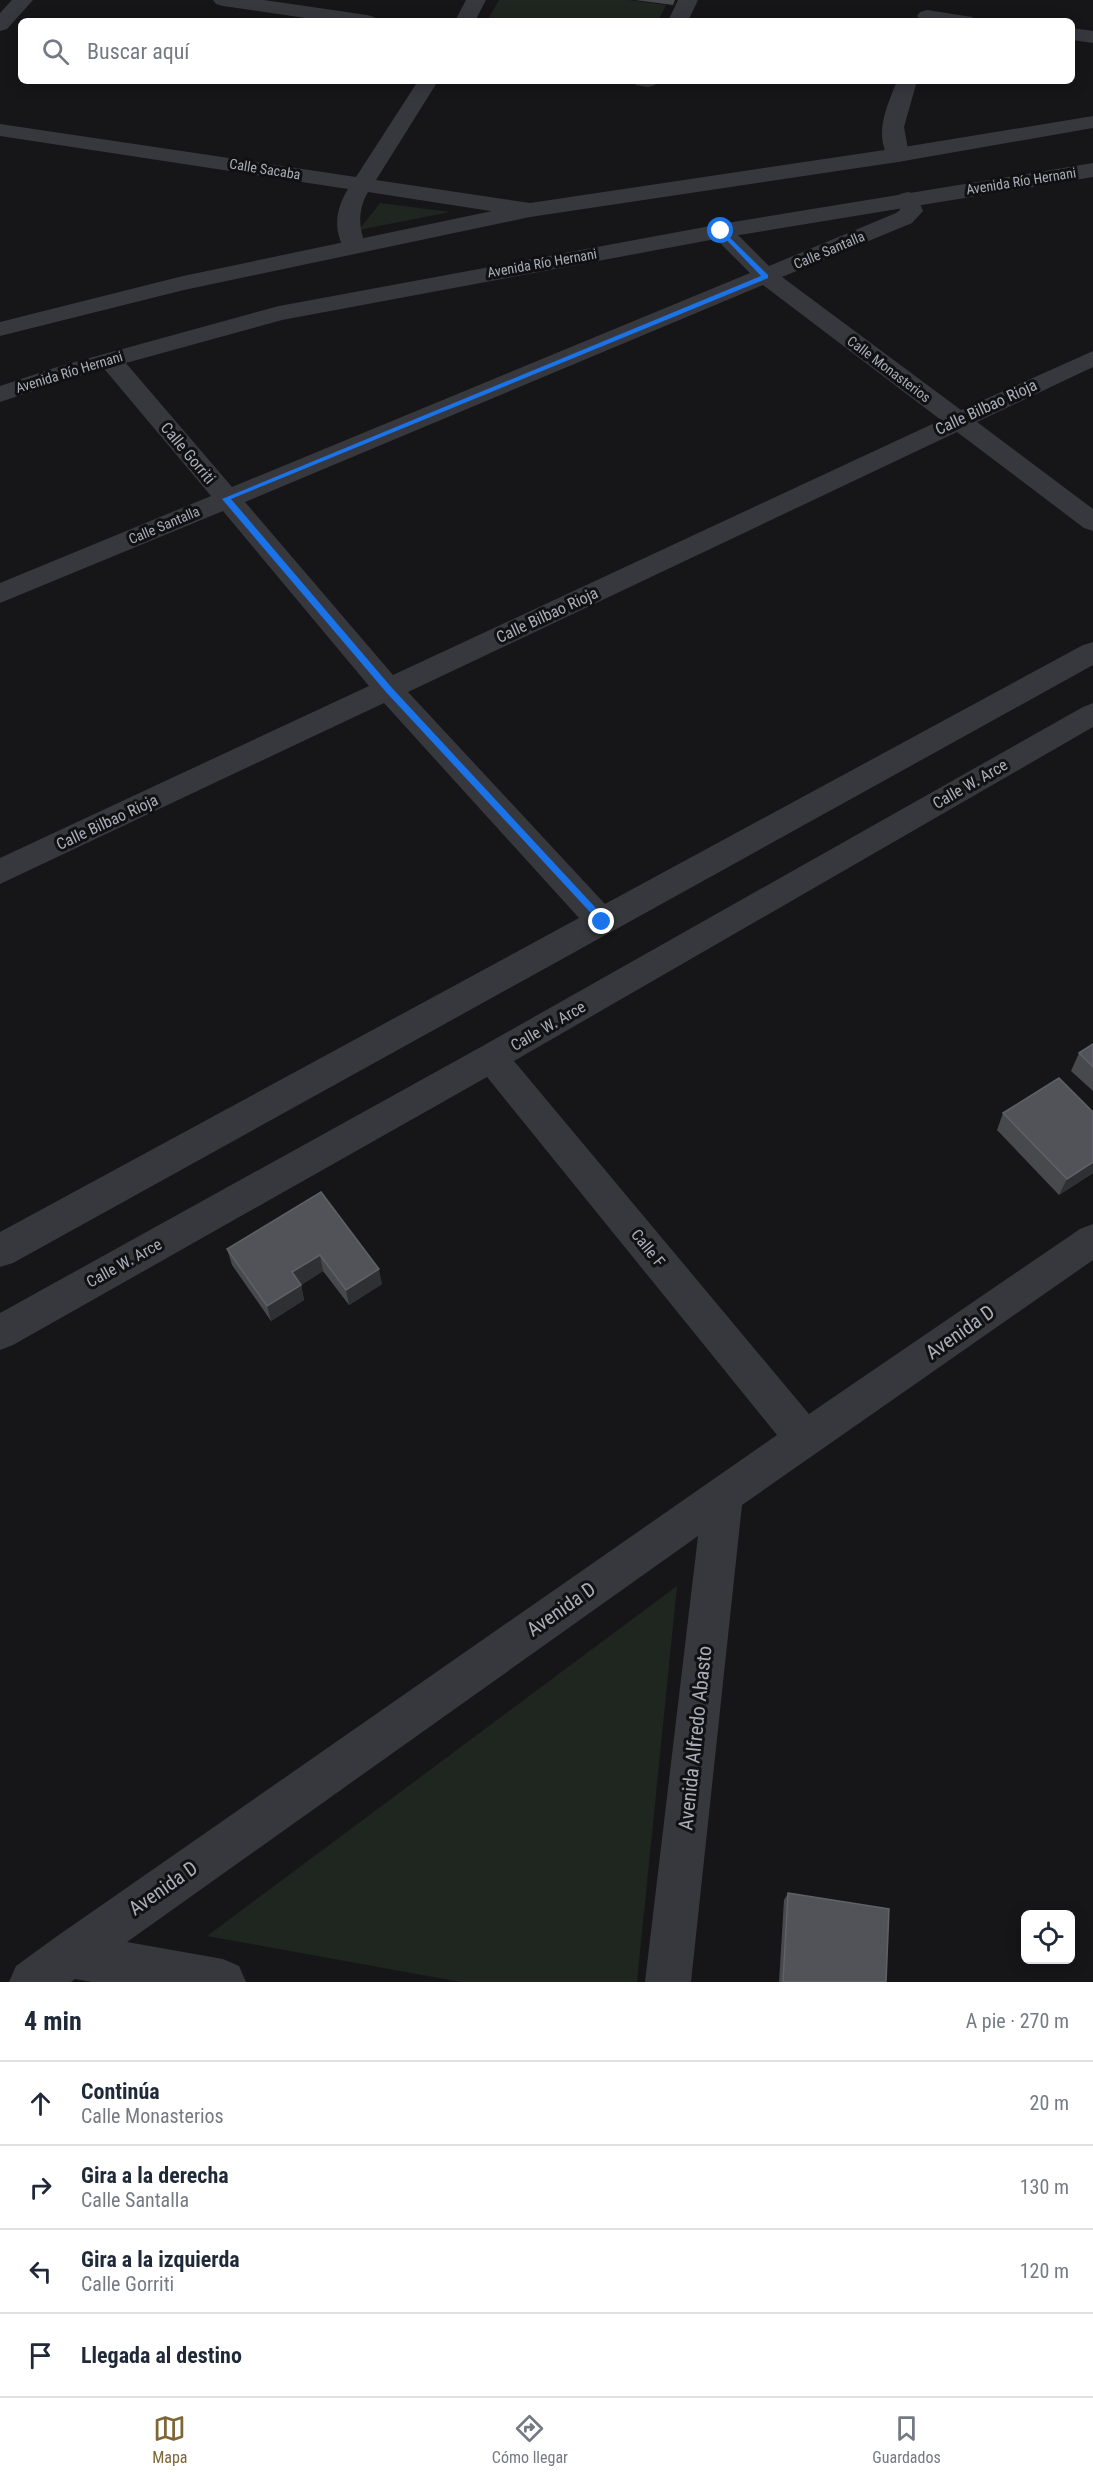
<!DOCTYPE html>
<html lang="es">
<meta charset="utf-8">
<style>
body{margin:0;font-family:"Roboto Condensed",sans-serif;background:#f2f2f3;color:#1f2937}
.controls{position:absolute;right:18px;bottom:18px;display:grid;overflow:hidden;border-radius:9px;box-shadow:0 3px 15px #0003}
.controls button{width:54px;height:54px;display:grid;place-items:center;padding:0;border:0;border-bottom:2px solid #e0e1e3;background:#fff;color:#1f2937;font:30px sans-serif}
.stop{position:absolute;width:18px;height:18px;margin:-14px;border:4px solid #1a73e8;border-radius:50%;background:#fff}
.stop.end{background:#1a73e8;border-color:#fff;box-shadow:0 2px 6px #0008}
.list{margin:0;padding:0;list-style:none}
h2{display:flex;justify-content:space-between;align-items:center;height:78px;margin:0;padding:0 24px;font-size:26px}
h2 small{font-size:20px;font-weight:400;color:#747a83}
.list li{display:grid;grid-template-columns:39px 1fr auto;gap:18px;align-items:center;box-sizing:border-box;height:84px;padding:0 24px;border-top:2px solid #e0e1e3}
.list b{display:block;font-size:22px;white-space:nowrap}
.list p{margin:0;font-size:20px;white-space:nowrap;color:#747a83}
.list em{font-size:20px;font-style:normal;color:#747a83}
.icon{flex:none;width:33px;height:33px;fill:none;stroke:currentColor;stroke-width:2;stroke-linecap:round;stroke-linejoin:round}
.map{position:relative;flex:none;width:1093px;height:1982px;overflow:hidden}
.search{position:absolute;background:#fff;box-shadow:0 3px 15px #0003;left:18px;right:18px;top:18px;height:66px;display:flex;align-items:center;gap:15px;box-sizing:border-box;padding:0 21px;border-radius:9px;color:#747a83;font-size:22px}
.sheet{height:414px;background:#fff}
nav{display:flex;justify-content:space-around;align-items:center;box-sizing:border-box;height:84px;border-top:2px solid #e0e1e3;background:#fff;font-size:16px;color:#747a83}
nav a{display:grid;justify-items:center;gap:3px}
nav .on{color:#7e6636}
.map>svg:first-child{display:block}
.green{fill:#1e261f}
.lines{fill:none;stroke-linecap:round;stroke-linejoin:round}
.minor{fill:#37383d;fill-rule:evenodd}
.tertiary{fill:#37383d;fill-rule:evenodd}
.wall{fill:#47494d}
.shaded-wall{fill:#2f3033}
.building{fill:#525359;stroke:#5f6168;stroke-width:1.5}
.route{fill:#1a73e8}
.labels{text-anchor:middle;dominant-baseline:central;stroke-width:6;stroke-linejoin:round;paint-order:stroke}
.far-street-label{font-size:14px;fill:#a8adb8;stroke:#111113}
.street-label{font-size:16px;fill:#a8adb8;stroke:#111113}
.near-street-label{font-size:20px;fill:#a8adb8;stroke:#111113}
</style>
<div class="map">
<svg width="1093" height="1982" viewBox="0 0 1093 1982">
<rect width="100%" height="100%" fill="#161618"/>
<g class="green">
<path d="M499 0H629L666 5 658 21H487Z"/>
<path d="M380 203 450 212 359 230Z"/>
<path d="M677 1586 637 1982H461L207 1936Z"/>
</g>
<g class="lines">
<g class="minor">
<path d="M12 0H33L7 29 0 31V13Z"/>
<path d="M213 0H264L367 15 374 17 377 21H326L223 6 216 4Z"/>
<path d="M466 0H486L475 21H455Z"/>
<path d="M678 0H698L688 21H668Z"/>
<path d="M927 10 972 17 975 21 920 20 917 16 920 12Z"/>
<path d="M1072 28 1093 31V43L1072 40Z"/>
<path d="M418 81H438L376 180 530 203 538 205 541 210 538 215 530 217 368 192C358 209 358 227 366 246L362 251 354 253 346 251C332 231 336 208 348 189L0 136V124L356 177Z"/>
<path d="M633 81H658L655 85 648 87 636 85Z"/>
<path d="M897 81H917L904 127 909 155 906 160 898 162 890 160C873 135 887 106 897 81Z"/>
<path d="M908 192 916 194 923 211 912 223 782 277 961 410 1093 351V367L977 422 1093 509V531L1084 528 957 432 408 692 605 904 1083 645 1093 642V665L13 1263 0 1267V1232L579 918 384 703 0 884V858L369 686 223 511 0 603V583L211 496 101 365 98 360 101 355 110 353 119 355 232 487 750 273 713 236 710 231 713 226 721 224 729 226 769 266 896 213 900 210 897 199 900 194ZM763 285 941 420 393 675 245 502Z"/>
<path d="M1093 703V727L514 1061 809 1414 1080 1229 1093 1224V1260L742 1505 691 1982H645L698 1536 127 1942 223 1959 239 1966 246 1982H92L75 1979 71 1982H9L16 1966 53 1939 777 1435 487 1077 13 1345 0 1350V1313L479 1048 1083 707Z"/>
</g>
<g class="tertiary">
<path d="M1093 116V128L898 162 530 217 184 290 0 336V322L183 276 530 203 898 148Z"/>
<path d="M1093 163V177L721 238 282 320 75 377 0 402V386L57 367 279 306 721 224Z"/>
</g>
</g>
<g class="wall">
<path d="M635 0H675L673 5Z"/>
<path d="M1093 1044V1091L1071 1071 1079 1053Z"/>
<path d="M1093 1112V1173L1059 1195 997 1130 1003 1113Z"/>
<path d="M321 1192 382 1284 349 1305 323 1271 301 1285 304 1300 271 1321 232 1265 227 1249Z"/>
<path d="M788 1893 886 1982H779L784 1900Z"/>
</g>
<g class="shaded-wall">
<path d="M1093 1162V1173L1059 1195 1067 1179Z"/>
<path d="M320 1255 323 1271 301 1285 304 1300 271 1321 267 1306 292 1272Z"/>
<path d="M379 1269 382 1284 349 1305 346 1290Z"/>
</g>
<g class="building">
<path d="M1093 1044V1067L1079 1053Z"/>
<path d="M1059 1078 1093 1112V1162L1067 1179 1003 1113Z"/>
<path d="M321 1192 379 1269 346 1290 320 1255 292 1272 301 1285 267 1306 227 1249Z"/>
<path d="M788 1893 889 1909 886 1982H783Z"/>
</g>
<path class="route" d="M721 229 768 275V278L231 499 392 688 606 919V924L602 925 386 692 222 499 761 276 719 232Z"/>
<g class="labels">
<g class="far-street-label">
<text transform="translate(265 169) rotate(9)">Calle Sacaba</text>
<text transform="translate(1021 181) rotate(-9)">Avenida Río Hernani</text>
<text transform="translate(829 250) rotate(-23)">Calle Santalla</text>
<text transform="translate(542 263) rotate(-10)">Avenida Río Hernani</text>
<text transform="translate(889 369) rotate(37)">Calle Monasterios</text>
<text transform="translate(69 372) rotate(-17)">Avenida Río Hernani</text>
<text transform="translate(164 525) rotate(-23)">Calle Santalla</text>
</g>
<g class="street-label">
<text transform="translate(986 407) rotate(-25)">Calle Bilbao Rioja</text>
<text transform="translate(188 453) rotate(50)">Calle Gorriti</text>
<text transform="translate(547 615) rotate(-25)">Calle Bilbao Rioja</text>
<text transform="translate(970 784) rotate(-30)">Calle W. Arce</text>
<text transform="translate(107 822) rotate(-25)">Calle Bilbao Rioja</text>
<text transform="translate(548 1026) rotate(-30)">Calle W. Arce</text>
<text transform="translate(648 1248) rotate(51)">Calle F</text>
<text transform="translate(124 1263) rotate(-29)">Calle W. Arce</text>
</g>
<g class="near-street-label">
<text transform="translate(960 1332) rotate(-35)">Avenida D</text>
<text transform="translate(561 1609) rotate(-35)">Avenida D</text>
<text transform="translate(695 1738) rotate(-84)">Avenida Alfredo Abasto</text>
<text transform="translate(163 1888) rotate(-35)">Avenida D</text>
</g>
</g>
</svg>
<div class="controls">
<button><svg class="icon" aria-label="locate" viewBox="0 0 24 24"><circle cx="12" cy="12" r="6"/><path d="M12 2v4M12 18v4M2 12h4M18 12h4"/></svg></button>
</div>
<div class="stop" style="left:721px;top:231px"></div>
<div class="stop end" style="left:602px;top:922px"></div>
<div class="search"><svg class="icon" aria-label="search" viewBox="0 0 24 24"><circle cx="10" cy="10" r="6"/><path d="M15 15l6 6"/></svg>Buscar aquí</div>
</div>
<section class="sheet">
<h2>4 min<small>A pie · 270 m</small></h2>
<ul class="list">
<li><svg class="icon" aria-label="ahead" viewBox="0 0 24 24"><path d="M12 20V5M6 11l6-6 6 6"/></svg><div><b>Continúa</b><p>Calle Monasterios</p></div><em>20 m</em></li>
<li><svg class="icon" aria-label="right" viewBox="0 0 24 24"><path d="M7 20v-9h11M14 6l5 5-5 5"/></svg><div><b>Gira a la derecha</b><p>Calle Santalla</p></div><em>130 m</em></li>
<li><svg class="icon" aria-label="left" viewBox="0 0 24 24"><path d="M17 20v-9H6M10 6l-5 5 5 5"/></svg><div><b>Gira a la izquierda</b><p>Calle Gorriti</p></div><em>120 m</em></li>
<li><svg class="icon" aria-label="arrive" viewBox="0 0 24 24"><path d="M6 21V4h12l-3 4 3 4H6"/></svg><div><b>Llegada al destino</b></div></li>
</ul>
</section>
<nav>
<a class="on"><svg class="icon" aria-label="map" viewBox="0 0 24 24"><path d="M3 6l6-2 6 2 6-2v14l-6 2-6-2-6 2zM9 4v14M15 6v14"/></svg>Mapa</a>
<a><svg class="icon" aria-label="directions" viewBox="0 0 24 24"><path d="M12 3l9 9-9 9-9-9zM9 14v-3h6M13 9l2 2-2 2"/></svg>Cómo llegar</a>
<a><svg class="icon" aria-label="saved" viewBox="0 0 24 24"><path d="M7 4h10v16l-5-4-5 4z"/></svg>Guardados</a>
</nav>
